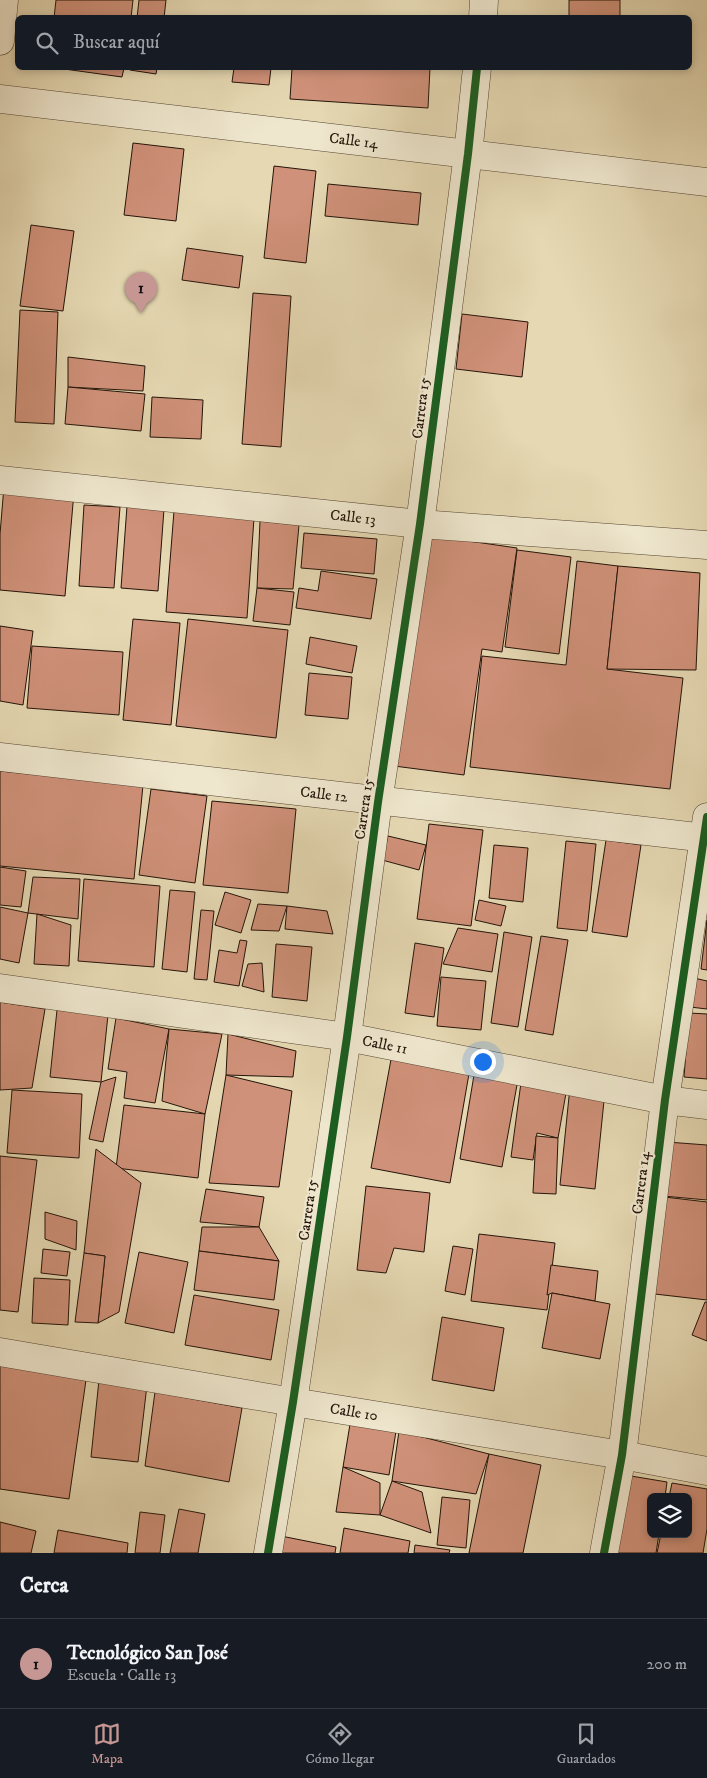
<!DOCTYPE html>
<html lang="es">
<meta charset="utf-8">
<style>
body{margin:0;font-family:"IM FELL DW Pica",serif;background:#20242c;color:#f1f3f6}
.controls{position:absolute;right:15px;bottom:15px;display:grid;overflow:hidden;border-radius:8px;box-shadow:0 2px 8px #0003}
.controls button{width:45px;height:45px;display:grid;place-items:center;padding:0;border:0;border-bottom:1px solid #363941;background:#171b24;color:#f1f3f6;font:25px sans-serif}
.you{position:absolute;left:482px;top:1061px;width:18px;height:18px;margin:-12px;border:4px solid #fff;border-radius:50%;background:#1a73e8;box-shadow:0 0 0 8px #1a73e833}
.badge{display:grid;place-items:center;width:32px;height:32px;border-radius:50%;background:#c59692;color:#111;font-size:16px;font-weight:700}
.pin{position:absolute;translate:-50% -41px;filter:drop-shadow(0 1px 2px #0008)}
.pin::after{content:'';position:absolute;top:26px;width:18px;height:15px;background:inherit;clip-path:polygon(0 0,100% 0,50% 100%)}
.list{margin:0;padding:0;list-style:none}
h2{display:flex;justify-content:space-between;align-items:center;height:65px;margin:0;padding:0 20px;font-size:21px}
h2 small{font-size:16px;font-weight:400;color:#9ea1a6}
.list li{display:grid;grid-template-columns:32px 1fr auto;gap:15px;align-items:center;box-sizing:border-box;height:90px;padding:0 20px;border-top:1px solid #363941}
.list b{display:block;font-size:19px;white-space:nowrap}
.list p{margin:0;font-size:16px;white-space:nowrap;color:#9ea1a6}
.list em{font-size:16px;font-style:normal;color:#9ea1a6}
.icon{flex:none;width:28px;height:28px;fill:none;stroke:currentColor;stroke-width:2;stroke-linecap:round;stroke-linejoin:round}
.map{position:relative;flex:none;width:707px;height:1553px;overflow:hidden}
.search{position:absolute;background:#171b24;box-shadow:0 2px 8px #0003;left:15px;right:15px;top:15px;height:55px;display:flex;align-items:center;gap:12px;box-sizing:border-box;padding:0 18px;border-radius:8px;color:#9ea1a6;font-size:19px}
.sheet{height:155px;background:#171b24}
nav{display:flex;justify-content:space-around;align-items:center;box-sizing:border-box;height:70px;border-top:1px solid #363941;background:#171b24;font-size:14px;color:#9ea1a6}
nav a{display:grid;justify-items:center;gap:2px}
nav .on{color:#c59692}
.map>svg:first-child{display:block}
.building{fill:#cf9179;stroke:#241409}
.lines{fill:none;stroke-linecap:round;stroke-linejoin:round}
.minor-casing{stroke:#544533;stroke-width:29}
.minor{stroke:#eee6cd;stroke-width:28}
.cycleway-casing{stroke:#eee6cd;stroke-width:11}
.cycleway{stroke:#1b5e20;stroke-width:8}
.labels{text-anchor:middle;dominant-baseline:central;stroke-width:4.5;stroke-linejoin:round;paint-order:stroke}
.street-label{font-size:15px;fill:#241409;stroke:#eee6cd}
</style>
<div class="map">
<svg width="707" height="1553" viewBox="0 0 707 1553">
<rect width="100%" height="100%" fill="#e5d8b2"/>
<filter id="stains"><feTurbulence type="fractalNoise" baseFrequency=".004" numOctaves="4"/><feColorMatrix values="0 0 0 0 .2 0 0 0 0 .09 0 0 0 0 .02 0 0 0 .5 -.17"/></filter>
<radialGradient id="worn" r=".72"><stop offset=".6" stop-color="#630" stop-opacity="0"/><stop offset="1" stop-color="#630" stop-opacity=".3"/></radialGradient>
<g class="building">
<path d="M56 0H133L131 18H54Z"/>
<path d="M139 0H166L164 18H137Z"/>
<path d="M569 0H620V17L569 16Z"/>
<path d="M57 68H124L122 77Z"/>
<path d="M130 68H157L156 74 130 70Z"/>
<path d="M234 68H271L269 85 232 82Z"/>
<path d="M292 68H430L428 108 290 99Z"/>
<path d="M133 143 184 149 176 221 124 215Z"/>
<path d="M274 166 316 171 306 263 264 258Z"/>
<path d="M328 184 421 193 418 225 325 216Z"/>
<path d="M31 225 74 231 63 311 20 306Z"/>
<path d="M187 248 243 256 239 288 182 280Z"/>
<path d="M253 293 291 296 281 447 242 444Z"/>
<path d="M20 310 58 312 54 424 15 422Z"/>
<path d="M462 314 528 322 522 377 456 369Z"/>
<path d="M68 357 145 366 143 391 68 387Z"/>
<path d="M68 387 145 394 141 431 65 424Z"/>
<path d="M152 397 203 400 201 439 150 437Z"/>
<path d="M4 486 74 492 65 596 0 590V534Z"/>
<path d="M84 505 120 507 114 588 79 586Z"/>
<path d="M127 506 164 509 158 591 121 588Z"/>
<path d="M174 511 254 518 247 618 166 612Z"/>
<path d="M260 521 299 525 293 589 257 588Z"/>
<path d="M304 533 377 539 374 574 301 568Z"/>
<path d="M427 535 517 548 502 652 482 649 464 775 394 766Z"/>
<path d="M517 550 571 557 559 654 505 647Z"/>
<path d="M577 561 618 566 607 669 683 678 670 789 470 767 482 656 566 665Z"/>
<path d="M618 566 700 573 696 670 607 669Z"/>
<path d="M321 571 377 579 371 619 296 608 299 588 318 591Z"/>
<path d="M257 588 294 592 290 625 253 621Z"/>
<path d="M133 619 180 623 171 725 123 720Z"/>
<path d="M188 619 288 630 276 738 176 726Z"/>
<path d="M0 626 33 631 23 705 0 701Z"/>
<path d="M310 637 357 646 352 673 306 664Z"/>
<path d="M32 646 123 652 119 715 27 708Z"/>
<path d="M309 673 352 677 348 719 305 715Z"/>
<path d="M0 771 143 785 134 879 0 866Z"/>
<path d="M151 789 207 796 195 883 139 875Z"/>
<path d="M212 801 296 809 288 893 203 885Z"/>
<path d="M429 824 483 830 471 926 417 919Z"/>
<path d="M388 836 426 845 419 870 382 860Z"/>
<path d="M606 840 641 845 627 937 592 932Z"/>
<path d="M566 841 596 844 587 931 557 928Z"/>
<path d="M494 845 528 848 523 902 489 898Z"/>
<path d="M0 867 26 871 21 907 0 905Z"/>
<path d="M33 877 80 879 78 919 28 913Z"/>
<path d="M84 879 160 886 154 967 78 961Z"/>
<path d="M170 890 195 892 187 972 162 969Z"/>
<path d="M225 892 251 900 241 933 215 925Z"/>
<path d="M479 900 506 906 501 926 475 920Z"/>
<path d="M258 904 287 906 279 931 251 930Z"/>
<path d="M287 906 327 911 333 934 285 929Z"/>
<path d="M0 907 28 913 19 963 0 959Z"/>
<path d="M201 910 214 911 207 980 194 979Z"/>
<path d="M37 914 71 925 69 966 34 964Z"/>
<path d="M707 920V970L701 969Z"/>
<path d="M458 928 498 934 492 972 443 964Z"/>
<path d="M504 932 532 937 518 1027 491 1023Z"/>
<path d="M541 936 568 940 553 1035 525 1030Z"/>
<path d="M240 940 247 941 239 986 214 982 219 950 237 953Z"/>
<path d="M415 943 444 948 434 1017 405 1013Z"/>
<path d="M276 944 312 947 307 1001 272 997Z"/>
<path d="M262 963 264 992 242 986 248 964Z"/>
<path d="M441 977 486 981 481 1030 437 1026Z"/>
<path d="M694 978 707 981V1009L690 1007Z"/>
<path d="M0 1002 45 1009 32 1088 0 1090Z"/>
<path d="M57 1010 108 1015 101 1082 50 1077Z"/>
<path d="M689 1013 707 1014V1079L684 1077Z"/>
<path d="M116 1018 169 1029 155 1103 124 1098 127 1072 108 1069Z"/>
<path d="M169 1029 222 1034 205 1114 162 1101Z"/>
<path d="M228 1034 296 1051 293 1077 226 1075Z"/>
<path d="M392 1054 470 1068 450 1183 371 1168Z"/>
<path d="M475 1069 519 1074 502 1167 460 1159Z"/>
<path d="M226 1075 292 1091 279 1187 209 1183Z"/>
<path d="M522 1075 568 1082 558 1138 537 1133 533 1160 511 1157Z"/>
<path d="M116 1077 103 1142 89 1139 101 1082Z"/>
<path d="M570 1087 605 1091 595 1189 560 1185Z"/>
<path d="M12 1090 82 1094 79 1158 7 1153Z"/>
<path d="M124 1105 205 1114 198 1178 116 1168Z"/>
<path d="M536 1136 558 1138 556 1194 533 1193Z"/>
<path d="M667 1142 707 1145V1200L663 1196Z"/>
<path d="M96 1149 141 1183 119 1312 98 1323 105 1256 84 1253Z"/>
<path d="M0 1156 37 1160 18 1312 0 1310Z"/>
<path d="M366 1186 430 1193 424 1252 394 1248 386 1273 357 1270Z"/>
<path d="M206 1189 264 1197 259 1227 200 1222Z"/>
<path d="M656 1196 707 1202V1300L646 1293Z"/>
<path d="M45 1212 77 1221 76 1250 45 1239Z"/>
<path d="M202 1227H259L279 1261 199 1251Z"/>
<path d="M479 1234 555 1243 547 1310 471 1301Z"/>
<path d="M453 1246 473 1249 465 1295 445 1291Z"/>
<path d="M43 1249 70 1252 67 1276 41 1273Z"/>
<path d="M199 1251 279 1261 274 1300 194 1290Z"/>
<path d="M139 1252 188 1262 174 1333 125 1323Z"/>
<path d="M84 1253 105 1256 98 1323 75 1322Z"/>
<path d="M551 1265 598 1271 595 1301 552 1293 547 1295Z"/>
<path d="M34 1278 70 1280 68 1325 32 1323Z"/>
<path d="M552 1293 610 1304 600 1359 542 1348Z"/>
<path d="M194 1295 279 1310 271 1360 185 1345Z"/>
<path d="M705 1302H707V1341L692 1335Z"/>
<path d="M442 1317 504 1328 494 1391 432 1380Z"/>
<path d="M0 1363 87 1373 69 1499 0 1489Z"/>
<path d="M99 1380 147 1385 138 1462 91 1457Z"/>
<path d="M155 1392 242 1408 229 1482 145 1466Z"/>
<path d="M351 1418 397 1425 389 1475 343 1467Z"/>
<path d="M399 1431 489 1454 476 1494 392 1481Z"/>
<path d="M489 1454 541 1465 523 1553H469Z"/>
<path d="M343 1467 380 1483V1515L336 1512Z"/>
<path d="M625 1475 667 1482 665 1497H651V1534H659L656 1553H612Z"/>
<path d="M392 1481 422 1492 431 1533 380 1515Z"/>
<path d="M672 1483 707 1489V1529L703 1553H657L661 1534H688V1497H669Z"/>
<path d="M442 1497 470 1500 466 1548 437 1545Z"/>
<path d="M179 1509 205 1514 198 1553H170Z"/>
<path d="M140 1512 165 1515 160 1553H135Z"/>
<path d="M0 1522 36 1531 31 1553H0Z"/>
<path d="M344 1528 410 1541 408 1553H340Z"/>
<path d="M58 1530 128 1543 127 1553H54Z"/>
<path d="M276 1535 336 1547 335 1553H273Z"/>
<path d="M415 1545 450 1550 449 1553H414Z"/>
</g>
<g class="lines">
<defs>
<g id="minor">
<path d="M483 18 484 0"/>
<path d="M0 41 4 0"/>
<path id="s1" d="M0 99 707 182"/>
<path id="s2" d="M0 480 420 524 707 545"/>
<path id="s3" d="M0 757 707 838"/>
<path id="s4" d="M0 988 347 1037 665 1100 707 1105"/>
<path id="s5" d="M0 1352 293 1402 622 1455 707 1471"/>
<path d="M268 1553 293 1402 347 1037 378 802 420 524 468 154 477 68"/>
<path d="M604 1553 622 1455 665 1100 707 817"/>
</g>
</defs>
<use href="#minor" class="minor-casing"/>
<use href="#minor" class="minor"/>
<defs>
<g id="cycleway">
<path d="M268 1553 293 1402 347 1037 378 802 420 524 468 154 477 68"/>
<path d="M604 1553 622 1455 665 1100 707 817"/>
</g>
</defs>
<use href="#cycleway" class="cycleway-casing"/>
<use href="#cycleway" class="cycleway"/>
</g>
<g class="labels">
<g class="street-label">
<text stroke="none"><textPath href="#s1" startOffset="356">Calle 14</textPath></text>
<text transform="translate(421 408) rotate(-83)">Carrera 15</text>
<text stroke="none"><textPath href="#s2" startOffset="355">Calle 13</textPath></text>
<text stroke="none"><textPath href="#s3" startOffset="326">Calle 12</textPath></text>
<text transform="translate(364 809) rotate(-82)">Carrera 15</text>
<text stroke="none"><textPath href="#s4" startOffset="389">Calle 11</textPath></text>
<text transform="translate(641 1183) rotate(-83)">Carrera 14</text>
<text transform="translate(308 1210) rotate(-82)">Carrera 15</text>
<text stroke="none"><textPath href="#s5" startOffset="359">Calle 10</textPath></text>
</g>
</g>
<rect width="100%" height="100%" filter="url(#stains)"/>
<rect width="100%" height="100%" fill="url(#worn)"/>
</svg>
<div class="controls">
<button><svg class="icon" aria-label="layers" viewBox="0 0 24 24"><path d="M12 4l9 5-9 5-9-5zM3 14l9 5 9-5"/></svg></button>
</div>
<div class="you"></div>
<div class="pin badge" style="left:141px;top:313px">1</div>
<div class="search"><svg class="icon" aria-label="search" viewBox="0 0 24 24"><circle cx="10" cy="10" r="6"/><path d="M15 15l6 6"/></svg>Buscar aquí</div>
</div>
<section class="sheet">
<h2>Cerca<small></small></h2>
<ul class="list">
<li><span class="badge">1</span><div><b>Tecnológico San José</b><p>Escuela · Calle 13</p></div><em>200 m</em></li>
</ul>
</section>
<nav>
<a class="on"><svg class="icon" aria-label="map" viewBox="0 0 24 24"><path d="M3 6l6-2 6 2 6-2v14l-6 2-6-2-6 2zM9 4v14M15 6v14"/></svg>Mapa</a>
<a><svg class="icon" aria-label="directions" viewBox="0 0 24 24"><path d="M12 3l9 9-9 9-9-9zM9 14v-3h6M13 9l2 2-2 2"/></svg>Cómo llegar</a>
<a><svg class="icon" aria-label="saved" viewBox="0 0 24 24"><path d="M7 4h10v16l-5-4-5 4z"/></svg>Guardados</a>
</nav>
